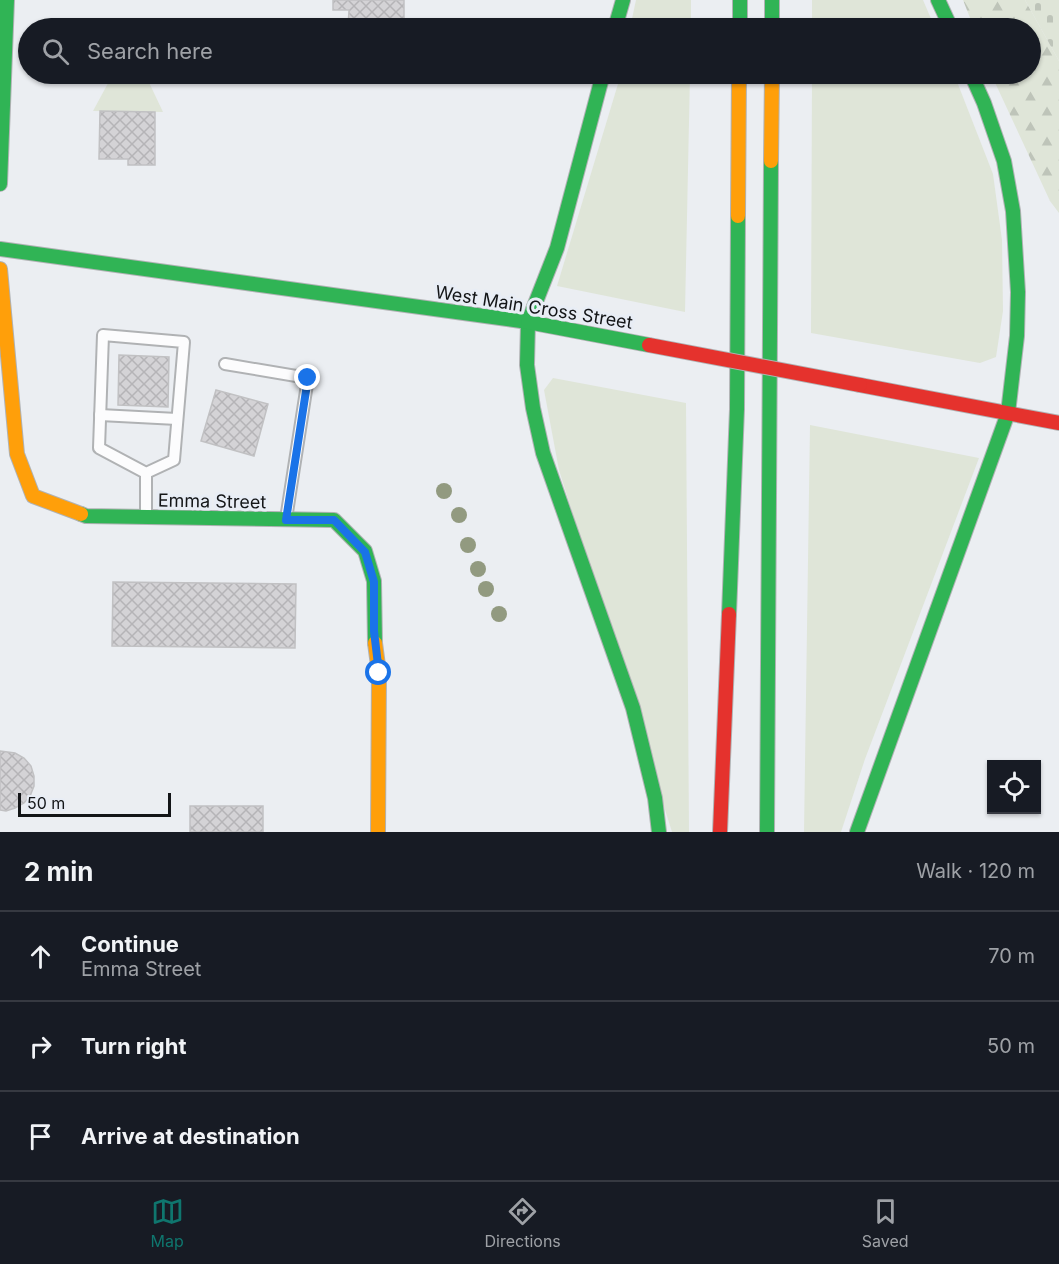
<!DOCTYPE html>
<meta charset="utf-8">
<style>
body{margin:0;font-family:Inter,sans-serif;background:#242831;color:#f1f3f6}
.controls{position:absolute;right:18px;bottom:18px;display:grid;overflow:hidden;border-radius:0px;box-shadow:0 2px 4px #0004}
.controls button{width:54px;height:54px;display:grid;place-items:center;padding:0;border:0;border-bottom:2px solid #363941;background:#171b24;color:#f1f3f6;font:30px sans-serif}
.scale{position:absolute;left:18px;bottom:15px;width:153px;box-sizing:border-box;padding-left:6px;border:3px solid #131517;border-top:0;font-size:16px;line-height:21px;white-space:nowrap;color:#131517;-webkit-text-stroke:4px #e8edf5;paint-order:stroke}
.stop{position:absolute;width:18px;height:18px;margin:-14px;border:4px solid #1a73e8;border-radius:50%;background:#fff}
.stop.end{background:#1a73e8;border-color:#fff;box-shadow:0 2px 6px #0008}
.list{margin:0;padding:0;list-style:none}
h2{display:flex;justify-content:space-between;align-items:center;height:78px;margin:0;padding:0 24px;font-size:26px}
h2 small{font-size:20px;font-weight:400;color:#9ea1a6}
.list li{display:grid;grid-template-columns:39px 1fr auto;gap:18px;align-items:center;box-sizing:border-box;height:90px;padding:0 24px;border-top:2px solid #363941}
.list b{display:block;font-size:22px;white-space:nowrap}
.list p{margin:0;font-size:20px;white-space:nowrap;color:#9ea1a6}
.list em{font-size:20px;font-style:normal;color:#9ea1a6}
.icon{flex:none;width:33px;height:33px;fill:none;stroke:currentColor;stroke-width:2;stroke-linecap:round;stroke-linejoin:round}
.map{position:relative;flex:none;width:1059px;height:832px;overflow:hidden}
.search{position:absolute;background:#171b24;box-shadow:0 2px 4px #0004;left:18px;right:18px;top:18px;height:66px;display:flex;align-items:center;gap:15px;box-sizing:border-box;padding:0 21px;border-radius:33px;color:#9ea1a6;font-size:22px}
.sheet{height:348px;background:#171b24}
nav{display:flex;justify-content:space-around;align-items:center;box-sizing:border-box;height:84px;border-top:2px solid #363941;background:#171b24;font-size:16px;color:#9ea1a6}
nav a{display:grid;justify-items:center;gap:3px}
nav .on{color:#0f766e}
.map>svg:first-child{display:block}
.grass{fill:#dfe5d8}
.forest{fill:url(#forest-firs)}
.cemetery{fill:url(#cemetery-stones)}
.building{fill:url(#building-cross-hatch);stroke:#c1c1c3;stroke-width:1.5}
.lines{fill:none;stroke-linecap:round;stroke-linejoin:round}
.lane-casing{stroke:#b0b2b4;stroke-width:14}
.fast-casing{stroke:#b0b2b4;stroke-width:16}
.slow-casing{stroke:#b0b2b4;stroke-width:16}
.jam-casing{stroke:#b0b2b4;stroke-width:16}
.lane{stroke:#fcfcfd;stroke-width:10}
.fast{stroke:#30b455;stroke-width:14}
.slow{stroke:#ff9f0a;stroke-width:14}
.jam{stroke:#e5322d;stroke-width:14}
.jam-bridge-casing{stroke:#b0b2b4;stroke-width:16;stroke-linecap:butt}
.jam-bridge{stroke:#e5322d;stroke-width:14}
.tree{fill:#929a80}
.route{stroke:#1a73e8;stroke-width:8}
.labels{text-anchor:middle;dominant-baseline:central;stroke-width:6;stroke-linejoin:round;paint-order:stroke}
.street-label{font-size:18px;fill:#131517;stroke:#e8edf5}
</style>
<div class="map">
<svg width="1059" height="832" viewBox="0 0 1059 832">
<defs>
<pattern id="forest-firs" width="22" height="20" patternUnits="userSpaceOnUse" patternTransform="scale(1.5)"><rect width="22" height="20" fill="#dfe5d8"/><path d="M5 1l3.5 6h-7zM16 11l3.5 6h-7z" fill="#bec4b9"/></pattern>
<pattern id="cemetery-stones" width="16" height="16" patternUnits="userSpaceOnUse" patternTransform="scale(1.5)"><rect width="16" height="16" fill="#dfe5d8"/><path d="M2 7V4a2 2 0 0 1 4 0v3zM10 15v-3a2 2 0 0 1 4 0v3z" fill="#bec4b9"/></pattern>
<pattern id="building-cross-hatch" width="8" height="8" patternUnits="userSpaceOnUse" patternTransform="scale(1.5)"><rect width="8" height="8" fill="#d4d3d6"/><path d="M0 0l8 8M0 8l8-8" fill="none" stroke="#b5b4b7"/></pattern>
</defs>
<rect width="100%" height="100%" fill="#ebeef2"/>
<g class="grass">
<path d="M636 0H691V28H630Z"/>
<path d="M812 0H923L935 28H812Z"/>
<path d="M113 74H145L163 112 93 111Z"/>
<path d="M621 74H690L685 312 557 286Z"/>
<path d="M812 74H954L993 174 1002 240 1003 311 996 357 980 363 811 333Z"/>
<path d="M553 378 686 403 689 832H672L559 470 544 390Z"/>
<path d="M810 425 979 458 865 759 841 832H804Z"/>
</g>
<path class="forest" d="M963 0H1025L1059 61V213L1050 201 991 74H1030V28H974Z"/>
<path class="cemetery" d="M1025 0H1059V61Z"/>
<g class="building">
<path d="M333 0H404V28H348L349 10H333Z"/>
<path d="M100 111 155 112V165H128V159H99Z"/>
<path d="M119 355 169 357 168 407 118 405Z"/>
<path d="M216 390 268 404 254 456 201 441Z"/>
<path d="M113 582 296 584 295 648 112 646Z"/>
<path d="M0 751 15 753 24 758 31 766 34 776V786L30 796 24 803 15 808 6 811 0 810Z"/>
<rect x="190" y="806" width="73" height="26"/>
</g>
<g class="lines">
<defs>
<g id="lane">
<path d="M103 335 184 342 174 460 146 473 99 448Z"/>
<path d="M225 364 308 378 286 519"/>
<path d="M100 415 177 419"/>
<path d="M146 473V515"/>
</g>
<g id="fast">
<path d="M740 0V28"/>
<path d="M772 0V28"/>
<path d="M938 0 951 28"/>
<path d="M615 28 623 0"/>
<path d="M603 74 557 248 528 322 527 365 533 408 543 453 633 708 655 798 659 832"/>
<path d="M0 184 7 0"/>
<path d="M0 249 528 322"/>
<path d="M528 322 649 345"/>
<path d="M81 514 86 516 334 520 365 551 374 581 375 643"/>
<path d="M729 614 737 409 738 216"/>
<path d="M767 832 771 161"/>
<path d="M857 832 1008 413 1017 336 1018 292 1013 211 1004 161 984 103 971 74"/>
</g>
<g id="slow">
<path d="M771 161 772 74"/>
<path d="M738 216 739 74"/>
<path d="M0 269 17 454 33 496 81 514"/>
<path d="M375 643 379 673 378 832"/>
</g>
<g id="jam">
<path d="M860 385 1059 423"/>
<path d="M720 832 729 614"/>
</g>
</defs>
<use href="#lane" class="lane-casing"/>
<use href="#fast" class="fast-casing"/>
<use href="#slow" class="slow-casing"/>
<use href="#jam" class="jam-casing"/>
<use href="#lane" class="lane"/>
<use href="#fast" class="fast"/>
<use href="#slow" class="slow"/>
<use href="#jam" class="jam"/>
<defs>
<path id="jam-bridge" d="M649 345 860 385"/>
</defs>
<use href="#jam-bridge" class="jam-bridge-casing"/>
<use href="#jam-bridge" class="jam-bridge"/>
</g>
<g class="tree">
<circle cx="444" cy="491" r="8"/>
<circle cx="459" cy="515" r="8"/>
<circle cx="468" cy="545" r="8"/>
<circle cx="478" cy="569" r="8"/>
<circle cx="486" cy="589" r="8"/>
<circle cx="499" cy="614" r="8"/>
</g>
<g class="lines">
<path class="route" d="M308 378 286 520H334L365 552 374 582V631L379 673"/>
</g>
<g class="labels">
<g class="street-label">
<text transform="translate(534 307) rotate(9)">West Main Cross Street</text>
<text transform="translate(212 501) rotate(1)">Emma Street</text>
</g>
</g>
</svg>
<div class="controls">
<button><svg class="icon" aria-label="locate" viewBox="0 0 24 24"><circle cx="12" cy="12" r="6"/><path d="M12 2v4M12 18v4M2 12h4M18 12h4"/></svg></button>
</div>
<div class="scale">50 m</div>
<div class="stop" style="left:379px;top:673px"></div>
<div class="stop end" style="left:308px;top:378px"></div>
<div class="search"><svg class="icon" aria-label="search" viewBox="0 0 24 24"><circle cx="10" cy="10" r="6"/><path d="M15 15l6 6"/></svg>Search here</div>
</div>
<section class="sheet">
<h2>2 min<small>Walk · 120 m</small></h2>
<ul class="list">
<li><svg class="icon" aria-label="ahead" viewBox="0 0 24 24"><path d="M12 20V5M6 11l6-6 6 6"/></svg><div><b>Continue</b><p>Emma Street</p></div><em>70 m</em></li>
<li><svg class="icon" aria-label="right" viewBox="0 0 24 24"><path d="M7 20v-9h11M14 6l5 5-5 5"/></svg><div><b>Turn right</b></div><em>50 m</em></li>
<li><svg class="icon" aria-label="arrive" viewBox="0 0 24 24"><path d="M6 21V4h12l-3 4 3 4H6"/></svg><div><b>Arrive at destination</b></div></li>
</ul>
</section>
<nav>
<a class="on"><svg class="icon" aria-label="map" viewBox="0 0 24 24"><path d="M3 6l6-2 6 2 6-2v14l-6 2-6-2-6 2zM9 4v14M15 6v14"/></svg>Map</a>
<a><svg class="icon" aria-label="directions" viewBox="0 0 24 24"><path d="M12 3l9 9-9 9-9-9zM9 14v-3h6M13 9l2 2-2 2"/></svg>Directions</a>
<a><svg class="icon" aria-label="saved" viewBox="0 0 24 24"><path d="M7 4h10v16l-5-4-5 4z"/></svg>Saved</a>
</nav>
